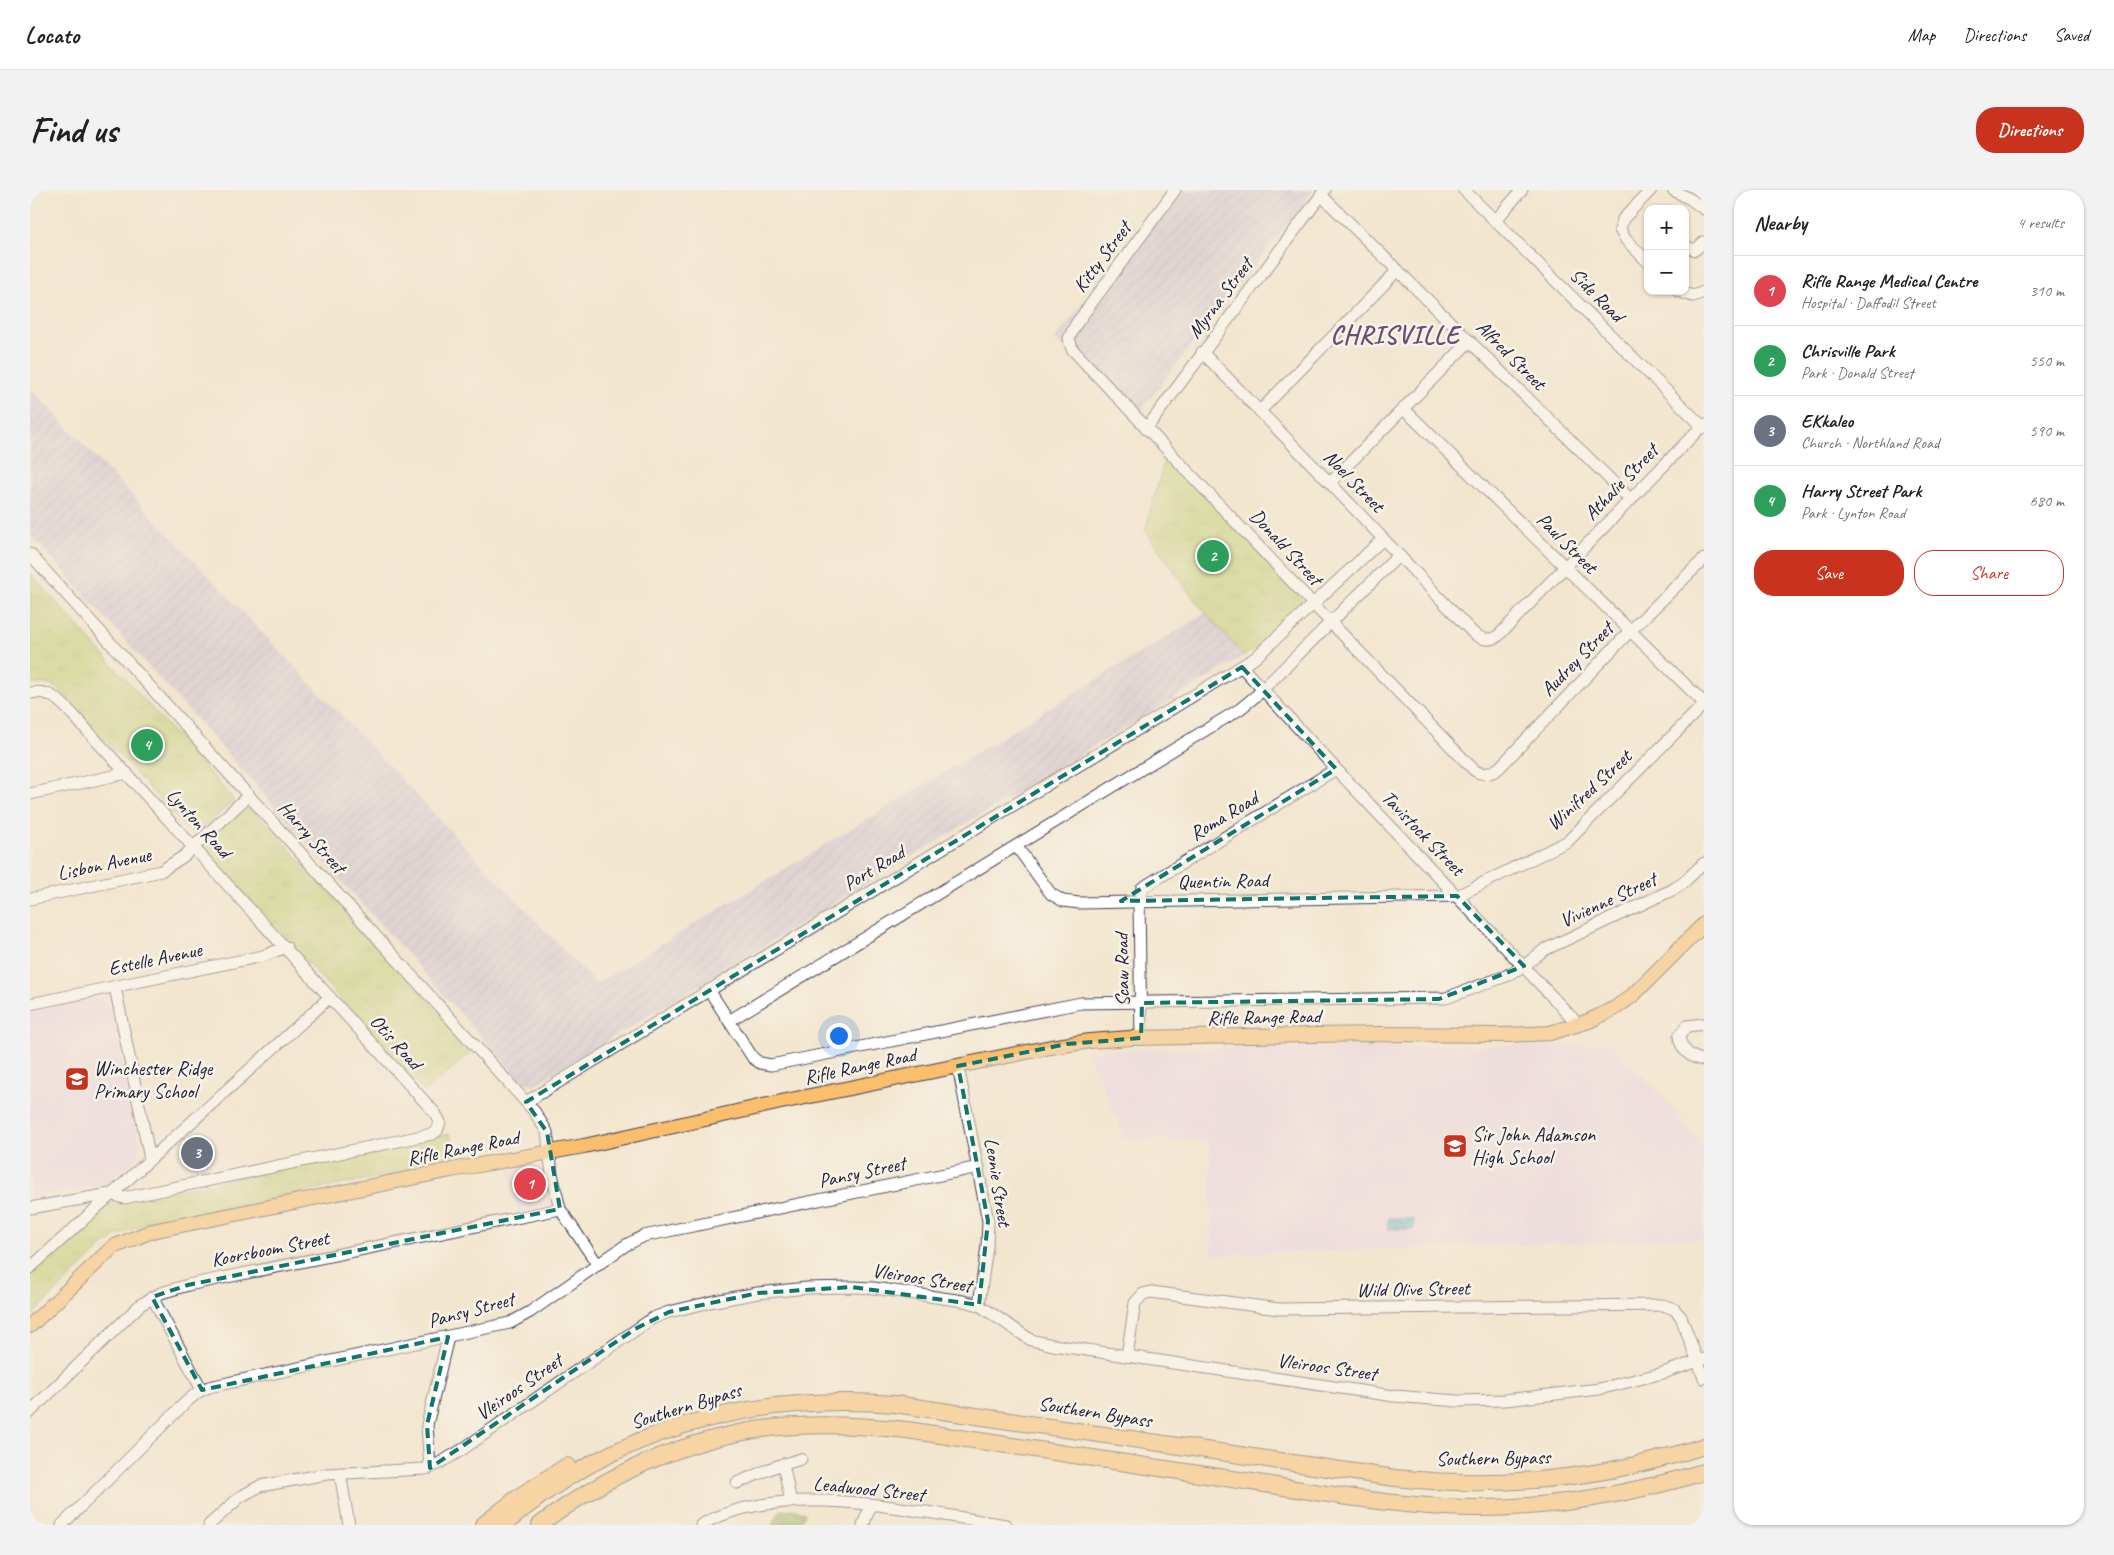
<!DOCTYPE html>
<meta charset="utf-8">
<style>
body{margin:0;font-family:Caveat,sans-serif;background:#f2f2f2;color:#202124}
.controls{position:absolute;right:15px;top:15px;display:grid;overflow:hidden;border-radius:10px;box-shadow:0 1px 4px #0004}
.controls button{width:45px;height:45px;display:grid;place-items:center;padding:0;border:0;border-bottom:1px solid #e0e0e0;background:#fff;color:#202124;font:25px sans-serif}
.you{position:absolute;left:808px;top:845px;width:18px;height:18px;margin:-12px;border:4px solid #fff;border-radius:50%;background:#1a73e8;box-shadow:0 0 0 8px #1a73e833}
.badge{display:grid;place-items:center;width:32px;height:32px;border-radius:50%;background:#c8321e;color:#fff;font-size:16px;font-weight:700}
.pin{position:absolute;translate:-50% -50%;border:2px solid #fff;box-shadow:0 1px 5px #0006}
.list{margin:0;padding:0;list-style:none}
h2{display:flex;justify-content:space-between;align-items:center;height:65px;margin:0;padding:0 20px;font-size:21px}
h2 small{font-size:16px;font-weight:400;color:#757577}
.list li{display:grid;grid-template-columns:32px 1fr auto;gap:15px;align-items:center;box-sizing:border-box;height:70px;padding:0 20px;border-top:1px solid #e0e0e0}
.list b{display:block;font-size:19px;white-space:nowrap}
.list p{margin:0;font-size:16px;white-space:nowrap;color:#757577}
.list em{font-size:16px;font-style:normal;color:#757577}
.actions{display:flex;gap:10px;padding:15px 20px}
.actions a{flex:1;padding:11px 0;border:1px solid #c8321e;border-radius:20px;text-align:center;font-size:18px;color:#c8321e}
.actions .main{background:#c8321e;color:#fff}
.map{position:relative;flex:none;width:1674px;height:1335px;overflow:hidden;border-radius:20px}
header{display:flex;align-items:center;gap:30px;box-sizing:border-box;height:70px;padding:0 25px;background:#fff;border-bottom:1px solid #e0e0e0}
header strong{font-size:24px}
nav{display:flex;gap:28px;margin-inline-start:auto;font-size:18px}
.intro{display:flex;align-items:center;justify-content:space-between;box-sizing:border-box;height:120px;padding:0 30px}
h1{margin:0;font-size:35px}
.button{padding:12px 22px;border-radius:20px;background:#c8321e;color:#fff;font-size:18px;font-weight:700}
main{display:flex;gap:30px;padding:0 30px}
aside{flex:1;background:#fff;border-radius:20px;box-shadow:0 1px 4px #0004}
.map>svg:first-child{display:block}
.built{fill:#e9d2ee}
.industrial{fill:url(#industrial-furrows)}
.grass{fill:url(#grass-tufts);stroke:#707856}
.forest{fill:url(#forest-crowns);stroke:#5c6a4f}
.water{fill:url(#water-waves);stroke:#3c6c88}
.lines{fill:none;stroke-linecap:round;stroke-linejoin:round}
.minor-casing{stroke:#413f51;stroke-width:13}
.major-casing{stroke:#413f51;stroke-width:16}
.highway-casing{stroke:#413f51;stroke-width:18}
.minor{stroke:#fff;stroke-width:11}
.major{stroke:#fabe6d;stroke-width:14}
.highway{stroke:#fabe6d;stroke-width:16}
.marked{fill:none;stroke:#0f766e;stroke-width:4;stroke-dasharray:10 6;stroke-linejoin:round}
.labels{text-anchor:middle;dominant-baseline:central;stroke-width:5;stroke-linejoin:round;paint-order:stroke}
.street-label{font-size:20px;fill:#22223b;stroke:#f7f3e8}
.poi-label{font-size:20px;fill:#22223b;stroke:#f7f3e8;text-anchor:start}
.district-label{font-size:25px;font-weight:bold;letter-spacing:1px;fill:#675173;stroke:#f7f3e8}
</style>
<header>
<strong>Locato</strong>
<nav><a>Map</a><a>Directions</a><a>Saved</a></nav>
</header>
<div class="intro"><h1>Find us</h1><a class="button">Directions</a></div>
<main>
<div class="map">
<svg width="1674" height="1335" viewBox="0 0 1674 1335">
<defs>
<pattern id="industrial-furrows" width="10" height="10" patternUnits="userSpaceOnUse" patternTransform="scale(1.25)"><rect width="10" height="10" fill="#c9bfd7"/><path d="M-1 1l2-2M0 10L10 0M9 11l2-2" fill="none" stroke="#aca4b9"/></pattern>
<pattern id="grass-tufts" width="24" height="20" patternUnits="userSpaceOnUse" patternTransform="scale(1.25)"><rect width="24" height="20" fill="#bece71"/><path d="M3 7l-1-3M5 7V3M7 7l1-3M15 17l-1-3M17 17v-4M19 17l1-3" fill="none" stroke="#a3b163"/></pattern>
<pattern id="forest-crowns" width="20" height="18" patternUnits="userSpaceOnUse" patternTransform="scale(1.25)"><rect width="20" height="18" fill="#96b163"/><path d="M2 6a3 3 0 1 1 6 0M12 15a3 3 0 1 1 6 0" fill="none" stroke="#7a9053"/></pattern>
<pattern id="water-waves" width="16" height="10" patternUnits="userSpaceOnUse" patternTransform="scale(1.25)"><rect width="16" height="10" fill="#57b5d6"/><path d="M0 5q4-4 8 0t8 0" fill="none" stroke="#4893af"/></pattern>
</defs>
<rect width="100%" height="100%" fill="#f7f3e8"/>
<filter id="ink" filterUnits="userSpaceOnUse"><feTurbulence type="fractalNoise" baseFrequency=".02" numOctaves="2"/><feDisplacementMap in="SourceGraphic" scale="10" xChannelSelector="R" yChannelSelector="G"/><feConvolveMatrix kernelMatrix="1 2 1 2 8 2 1 2 1" color-interpolation-filters="sRGB"/></filter>
<filter id="wash" filterUnits="userSpaceOnUse"><feTurbulence type="fractalNoise" baseFrequency=".0096" numOctaves="4" result="noise"/><feDisplacementMap in="SourceGraphic" scale="20" xChannelSelector="R" yChannelSelector="G"/><feGaussianBlur stdDeviation="1.12" result="paint"/><feColorMatrix in="noise" values="0 0 0 0 0 0 0 0 0 0 0 0 0 0 0 0 0 1.4 0 .05"/><feComposite in="paint" operator="in"/></filter>
<g filter="url(#wash)">
<rect width="100%" height="100%" fill="#f3e6cf"/>
<g class="built">
<path d="M73 806 80 817 109 958 105 970 80 993 0 1008V821Z"/>
<path d="M1577 849 1638 912 1674 960V1049L1182 1065 1180 952 1095 948 1058 862 1078 860 1571 854Z"/>
<path d="M503 975 515 978 521 1011 518 1017 487 1024 478 978Z"/>
</g>
<g class="industrial">
<path d="M1138 0H1284L1105 227 1025 149Z"/>
<path d="M0 198 566 794 1176 423 1214 466 504 895 492 892 0 344Z"/>
</g>
<g class="grass">
<path d="M1136 264 1272 410C1273 427 1228 456 1214 466L1167 413 1115 340Z"/>
<path d="M0 383 204 610 172 639 167 643 161 642 152 634 30 500C20 493 13 493 0 495Z"/>
<path d="M215 615H220L443 860 395 902 177 662 174 655Z"/>
<path d="M420 944 427 971 112 1035 85 1047 72 1057 0 1127V1082L69 1019 81 1014Z"/>
</g>
<path class="forest" d="M762 1319 776 1322 769 1335H742L750 1321Z"/>
<path class="water" d="M1358 1028 1384 1029V1039H1358Z"/>
</g>
<g filter="url(#ink)">
<g class="lines">
<defs>
<g id="minor">
<path d="M1145 0 1046 134 1039 148 1042 159 1284 415 1444 580C1453 586 1462 584 1470 577L1600 441 1674 369"/>
<path d="M1434 0 1674 238"/>
<path d="M1643 0 1660 9 1674 19"/>
<path d="M1291 5 1601 310"/>
<path d="M1465 31 1492 0"/>
<path d="M1655 56 1665 60 1674 52"/>
<path d="M1618 72 1596 50 1590 40 1593 29 1621 0"/>
<path d="M1648 101 1663 106 1674 102"/>
<path d="M1172 162 1300 293 1443 443C1451 449 1459 452 1468 446L1674 234"/>
<path d="M1374 219 1674 513"/>
<path d="M1230 221 1368 80"/>
<path d="M1116 239 1295 0"/>
<path d="M1300 293 1440 151"/>
<path d="M0 364 504 921 517 942 522 984 530 1019 568 1075"/>
<path d="M1212 477 1306 579 1549 835"/>
<path d="M0 503C21 499 32 513 45 527L405 923 410 932 407 941 402 944 94 1008 80 1004 0 1018"/>
<path d="M0 604 97 583"/>
<path d="M987 657 1021 704 1033 711 1049 713 1427 706 1538 651 1674 514"/>
<path d="M0 709 131 681 154 666 219 605"/>
<path d="M85 797 120 969"/>
<path d="M679 800 723 868 730 873 741 875 1051 813 1416 808 1476 786 1494 776 1514 760 1642 700 1653 693 1674 673"/>
<path d="M0 814 233 766 256 757"/>
<path d="M699 831 1210 519 1227 505 1369 365"/>
<path d="M1674 834 1657 836 1649 846C1651 860 1660 868 1674 870"/>
<path d="M1111 848 1109 711 1112 698 1306 579"/>
<path d="M928 876 958 1031 957 1056 949 1115"/>
<path d="M496 912 1225 468 1353 349"/>
<path d="M0 1078 300 807"/>
<path d="M122 1107 172 1200"/>
<path d="M1097 1166 1105 1113 1113 1104 1121 1102 1249 1119 1633 1115 1644 1119 1651 1127 1674 1188"/>
<path d="M0 1222 110 1115 131 1103 158 1095 530 1019"/>
<path d="M753 1274 761 1312"/>
<path d="M400 1278 397 1235 418 1147"/>
<path d="M310 1283 319 1335"/>
<path d="M707 1293 744 1277 771 1269"/>
<path d="M32 1335 155 1213 168 1202 179 1197 480 1133 500 1122 596 1055 614 1046 949 977"/>
<path d="M179 1335 210 1307 230 1296 297 1284 395 1279 408 1274 430 1261 623 1128 639 1122 685 1111 728 1103 777 1098 822 1097 844 1098 933 1111 949 1115 1001 1150 1023 1155 1364 1206 1427 1211 1475 1210 1569 1199 1633 1183 1674 1169"/>
<path d="M671 1335C753 1288 887 1322 976 1335"/>
<path d="M833 1335 841 1315"/>
</g>
<path id="major" d="M0 1136 83 1057 122 1041 421 980 554 956 751 912 1021 857 1060 851 1100 848 1349 844 1475 845 1520 843 1559 831 1585 818 1602 806 1674 734"/>
<g id="highway">
<path d="M453 1335 490 1306 537 1276"/>
<path d="M474 1335C583 1239 722 1203 865 1214L1365 1288C1470 1299 1574 1289 1674 1256"/>
<path d="M510 1335C575 1285 657 1248 740 1238 785 1233 831 1235 877 1240 981 1255 1085 1271 1189 1287 1264 1298 1339 1313 1414 1317 1502 1322 1590 1307 1674 1282"/>
</g>
</defs>
<use href="#minor" class="minor-casing"/>
<use href="#major" class="major-casing"/>
<use href="#highway" class="highway-casing"/>
<use href="#minor" class="minor"/>
<use href="#major" class="major"/>
<use href="#highway" class="highway"/>
</g>
</g>
<path d="M0 0H1674V1335H0ZM1212 477 1306 579 1091 711 1427 706 1494 776 1409 809 1112 813 1111 848 1037 854 928 876 958 1031 949 1115 822 1097 728 1103 639 1122 605 1139 400 1278 397 1235 418 1147 172 1200 122 1107 158 1095 530 1019 517 942 496 912Z" fill="#f3e6cf" fill-opacity=".55" fill-rule="evenodd"/>
<path class="marked" d="M1212 477 1306 579 1091 711 1427 706 1494 776 1409 809 1112 813 1111 848 1037 854 928 876 958 1031 949 1115 822 1097 728 1103 639 1122 605 1139 400 1278 397 1235 418 1147 172 1200 122 1107 158 1095 530 1019 517 942 496 912Z"/>
<defs>
<symbol id="school-square" viewBox="-11 -11 22 22"><rect x="-9" y="-9" width="18" height="18" rx="4" fill="#c8321e" stroke="#f7f3e8"/><path d="M0-5L7-2L0 1L-7-2ZM-4 1L0 2.5L4 1V4Q0 6-4 4Z" fill="#fff"/></symbol>
</defs>
<g fill-rule="evenodd">
<use href="#school-square" x="33" y="875" width="28" height="28"/>
<use href="#school-square" x="1411" y="942" width="28" height="28"/>
</g>
<g class="labels">
<g class="street-label">
<text transform="translate(1072 67) rotate(-53)">Kitty Street</text>
<text transform="translate(1567 105) rotate(45)">Side Road</text>
<text transform="translate(1190 108) rotate(-53)">Myrna Street</text>
<text transform="translate(1481 165) rotate(45)">Alfred Street</text>
<text transform="translate(1324 291) rotate(46)">Noel Street</text>
<text transform="translate(1591 292) rotate(-46)">Athalie Street</text>
<text transform="translate(1537 353) rotate(45)">Paul Street</text>
<text transform="translate(1256 357) rotate(47)">Donald Street</text>
<text transform="translate(1547 469) rotate(-46)">Audrey Street</text>
<text transform="translate(1559 600) rotate(-43)">Winifred Street</text>
<text transform="translate(1194 626) rotate(-31)">Roma Road</text>
<text transform="translate(169 633) rotate(48)">Lynton Road</text>
<text transform="translate(1393 643) rotate(46)">Tavistock Street</text>
<text transform="translate(282 647) rotate(48)">Harry Street</text>
<text transform="translate(74 674) rotate(-12)">Lisbon Avenue</text>
<text transform="translate(844 678) rotate(-31)">Port Road</text>
<text transform="translate(1193 691) rotate(-1)">Quentin Road</text>
<text transform="translate(1578 710) rotate(-25)">Vivienne Street</text>
<text transform="translate(125 769) rotate(-12)">Estelle Avenue</text>
<text transform="translate(1092 780) rotate(-91)">Scaw Road</text>
<text transform="translate(1234 827) rotate(-1)">Rifle Range Road</text>
<text transform="translate(366 852) rotate(48)">Otis Road</text>
<text transform="translate(830 876) rotate(-12)">Rifle Range Road</text>
<text transform="translate(433 958) rotate(-11)">Rifle Range Road</text>
<text transform="translate(832 982) rotate(-12)">Pansy Street</text>
<text transform="translate(968 992) rotate(81)">Leonie Street</text>
<text transform="translate(240 1059) rotate(-11)">Koorsboom Street</text>
<text transform="translate(892 1088) rotate(9)">Vleiroos Street</text>
<text transform="translate(1383 1099) rotate(-1)">Wild Olive Street</text>
<text transform="translate(441 1120) rotate(-15)">Pansy Street</text>
<text transform="translate(1297 1177) rotate(8)">Vleiroos Street</text>
<text transform="translate(489 1197) rotate(-35)">Vleiroos Street</text>
<text transform="translate(656 1216) rotate(-17)">Southern Bypass</text>
<text transform="translate(1065 1222) rotate(9)">Southern Bypass</text>
<text transform="translate(1463 1268) rotate(-1)">Southern Bypass</text>
<text transform="translate(839 1299) rotate(6)">Leadwood Street</text>
</g>
<g class="poi-label">
<text x="64" y="878">Winchester Ridge<tspan x="64" dy="23">Primary School</tspan></text>
<text x="1442" y="944">Sir John Adamson<tspan x="1442" dy="23">High School</tspan></text>
</g>
<g class="district-label">
<text x="1365" y="145">CHRISVILLE</text>
</g>
</g>
</svg>
<div class="controls">
<button>+</button>
<button>−</button>
</div>
<div class="you"></div>
<div class="pin badge" style="left:500px;top:994px;background:#e0444e">1</div>
<div class="pin badge" style="left:1183px;top:366px;background:#2e9e5b">2</div>
<div class="pin badge" style="left:167px;top:963px;background:#6b7280">3</div>
<div class="pin badge" style="left:117px;top:555px;background:#2e9e5b">4</div>
</div>
<aside>
<h2>Nearby<small>4 results</small></h2>
<ul class="list">
<li><span class="badge" style="background:#e0444e">1</span><div><b>Rifle Range Medical Centre</b><p>Hospital · Daffodil Street</p></div><em>310 m</em></li>
<li><span class="badge" style="background:#2e9e5b">2</span><div><b>Chrisville Park</b><p>Park · Donald Street</p></div><em>550 m</em></li>
<li><span class="badge" style="background:#6b7280">3</span><div><b>EKkaleo</b><p>Church · Northland Road</p></div><em>590 m</em></li>
<li><span class="badge" style="background:#2e9e5b">4</span><div><b>Harry Street Park</b><p>Park · Lynton Road</p></div><em>680 m</em></li>
</ul>
<div class="actions"><a class="main">Save</a><a>Share</a></div>
</aside>
</main>
